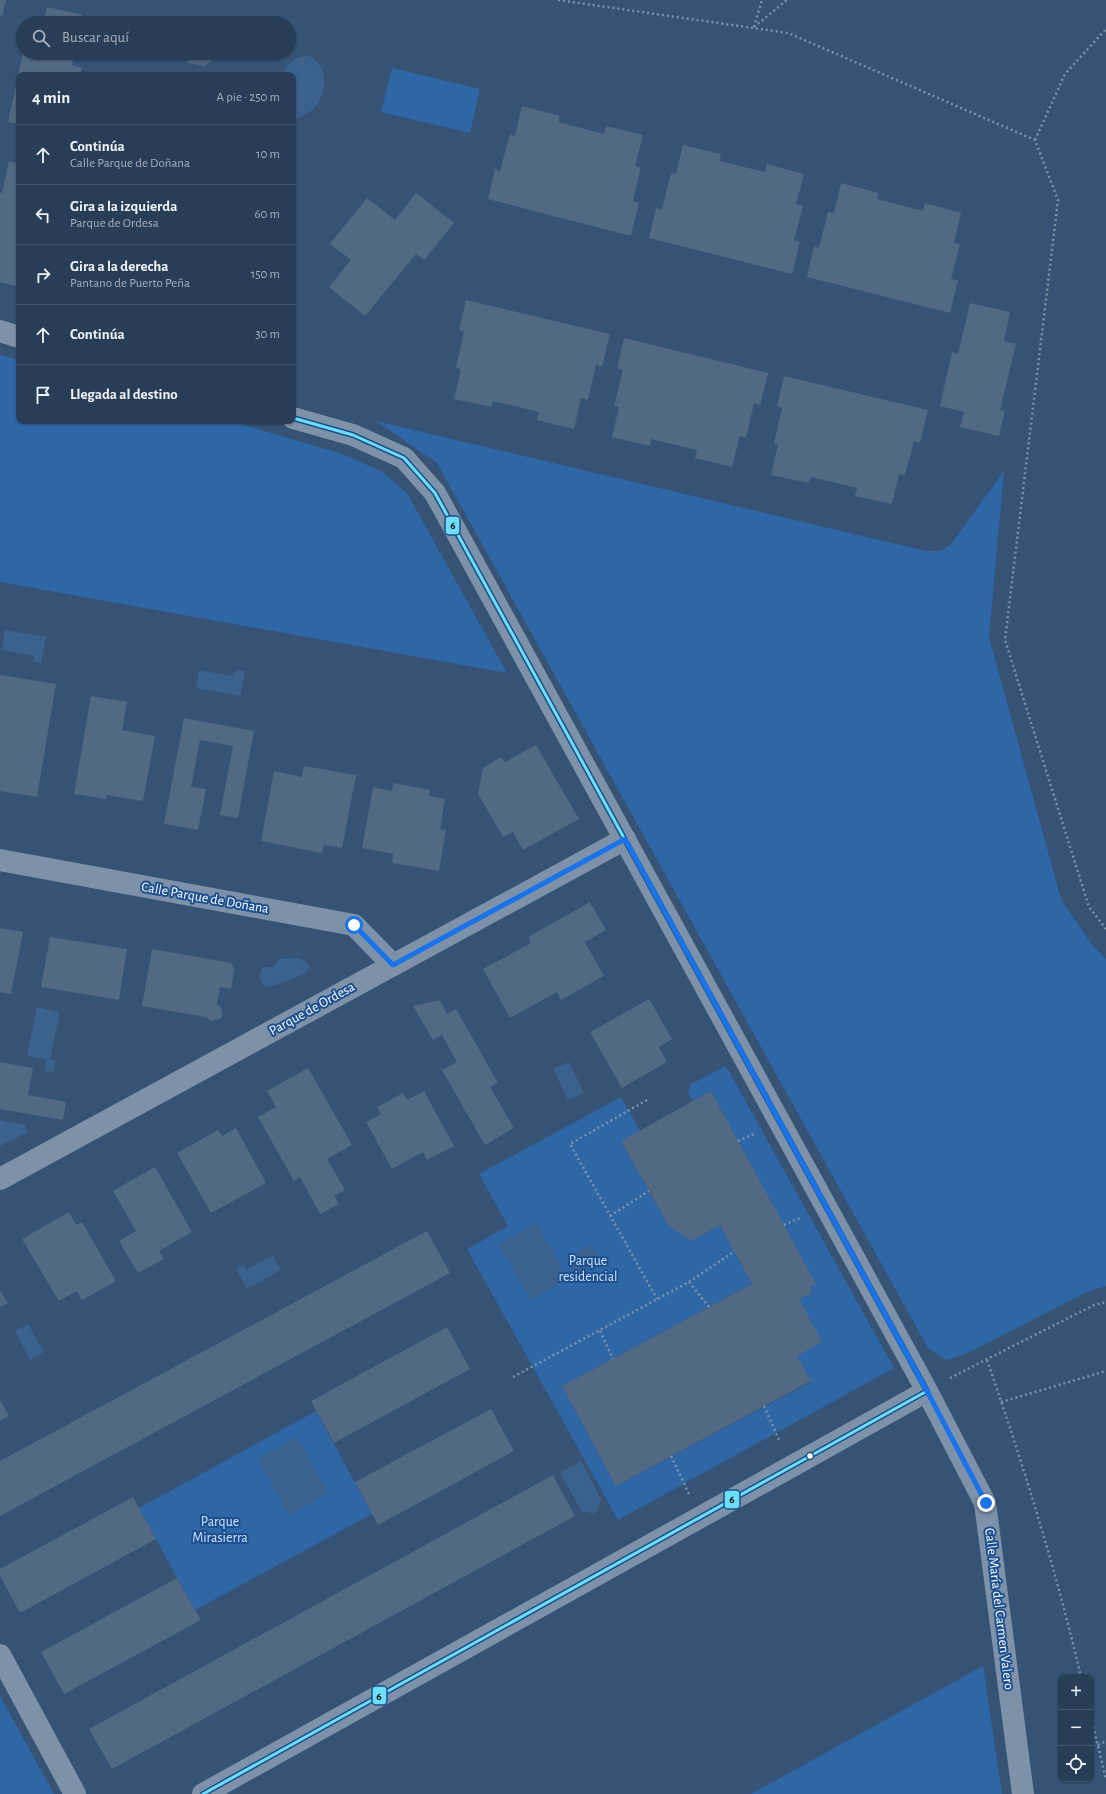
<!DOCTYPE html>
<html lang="es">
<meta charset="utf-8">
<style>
body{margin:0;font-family:"Alegreya Sans",sans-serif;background:#30455d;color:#f1f3f6}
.controls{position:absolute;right:12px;bottom:12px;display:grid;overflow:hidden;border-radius:8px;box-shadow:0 1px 3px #0004}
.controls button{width:36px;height:36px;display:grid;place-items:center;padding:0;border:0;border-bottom:1px solid #44576d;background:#283e57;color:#f1f3f6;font:20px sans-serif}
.stop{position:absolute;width:12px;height:12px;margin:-9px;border:3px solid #1a73e8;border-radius:50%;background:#fff}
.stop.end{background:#1a73e8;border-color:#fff;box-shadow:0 1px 4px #0008}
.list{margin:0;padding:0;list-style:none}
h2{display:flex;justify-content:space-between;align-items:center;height:52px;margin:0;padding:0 16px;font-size:17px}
h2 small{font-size:13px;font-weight:400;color:#a5aeba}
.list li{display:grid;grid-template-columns:26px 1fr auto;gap:12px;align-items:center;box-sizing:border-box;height:60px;padding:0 16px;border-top:1px solid #44576d}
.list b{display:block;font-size:15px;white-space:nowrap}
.list p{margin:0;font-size:13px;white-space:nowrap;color:#a5aeba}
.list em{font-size:13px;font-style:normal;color:#a5aeba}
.icon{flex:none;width:22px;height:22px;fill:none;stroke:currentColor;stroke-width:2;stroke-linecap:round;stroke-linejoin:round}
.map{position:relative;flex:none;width:1106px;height:1794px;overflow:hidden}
.search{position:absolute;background:#283e57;box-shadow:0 1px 3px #0004;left:16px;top:16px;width:280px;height:44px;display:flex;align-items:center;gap:10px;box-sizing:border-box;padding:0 14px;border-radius:22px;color:#a5aeba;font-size:15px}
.panel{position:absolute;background:#283e57;box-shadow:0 1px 3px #0004;left:16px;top:72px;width:280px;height:352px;border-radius:8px}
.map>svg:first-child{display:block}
.green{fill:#2f66a5}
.water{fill:#3b618d}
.building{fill:#526984}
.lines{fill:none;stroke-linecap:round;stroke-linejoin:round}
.path{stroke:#7d92a8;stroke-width:2.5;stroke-dasharray:2 3;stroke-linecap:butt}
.minor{stroke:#7d92a8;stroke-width:22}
.bus-1-casing{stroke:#1b4f8f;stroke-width:6}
.bus-1{stroke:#6ddff8;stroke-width:3}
.route{stroke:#1a73e8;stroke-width:5}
.bus-dot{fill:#fff;stroke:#1b4f8f;stroke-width:1.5}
.labels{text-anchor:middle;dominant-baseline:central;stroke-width:4;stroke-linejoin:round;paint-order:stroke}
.street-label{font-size:14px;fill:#fff;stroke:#1b4f8f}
.park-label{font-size:14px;fill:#cfe3fa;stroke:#1b4f8f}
.line-badge{stroke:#1b4f8f;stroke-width:1.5}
.pale-badge-label{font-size:11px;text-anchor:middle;font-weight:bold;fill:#111}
</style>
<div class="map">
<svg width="1106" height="1794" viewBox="0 0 1106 1794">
<rect width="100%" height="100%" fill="#365274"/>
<g class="green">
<path d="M392 68 480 89 470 133 381 112Z"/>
<path d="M0 355 19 360V421H230L340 453 381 471 407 493 507 673 0 582Z"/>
<path d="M376 421 926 551H940L951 544 1004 471 989 637 1061 899 1090 942 1106 959V1286L1087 1292 968 1353 946 1360 928 1348 437 463Z"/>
<path d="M726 1066 894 1368 618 1520 467 1249 508 1226 479 1174 621 1097 640 1131 621 1141 668 1225 691 1241 720 1225 752 1284 562 1386 616 1486 811 1382 797 1356 799 1299 813 1292 810 1287 815 1284 711 1091 693 1101 688 1093 691 1084Z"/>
<path d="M316 1411 372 1514 195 1610 139 1508Z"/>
<path d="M983 1666 1002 1794H751Z"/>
<path d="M0 1696 54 1794H0Z"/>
</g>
<g class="water">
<path d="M306 55C328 62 329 90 315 107 310 113 300 117 293 120V75H285C284 63 296 58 306 55Z"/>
<path d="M5 630 46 637 41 663 34 662V656L2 650Z"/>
<path d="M199 670 232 676 238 670 245 671 240 696 196 688Z"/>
<path d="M298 958C305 960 314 966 305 973 300 977 276 985 269 987L264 985 259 978 262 967H273L276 964 278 959Z"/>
<path d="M37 1007 60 1012 50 1059 56 1061 54 1072 44 1071 46 1060 27 1056Z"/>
<path d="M569 1062 584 1093 568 1100 553 1069Z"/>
<path d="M0 1120 25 1125 28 1132 0 1146Z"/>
<path d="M536 1223 568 1279 531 1300 499 1244Z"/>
<path d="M592 1245 601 1261 575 1275 567 1258Z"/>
<path d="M272 1255 281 1270 247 1289 236 1269 243 1265 246 1270Z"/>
<path d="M28 1324 44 1352 30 1360 15 1331Z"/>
<path d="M297 1437 328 1493 289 1515 258 1459Z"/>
<path d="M581 1461 602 1501 599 1503V1508L593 1514 585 1511 582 1512 560 1473Z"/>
</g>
<g class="building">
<path d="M0 0H6L2 16 0 15Z"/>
<path d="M47 7 83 15 81 23H43Z"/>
<path d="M196 15 217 20 216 23H194Z"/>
<path d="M23 53H75L72 65 82 68 80 75H19V124L8 122Z"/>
<path d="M183 53H218L217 57 204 66 189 63Z"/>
<path d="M522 106 560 116 558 122 604 134 606 126 643 135 635 166 641 167 633 201 639 203 631 236 488 199 495 169 500 171 510 134 515 136Z"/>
<path d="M683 145 721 154 719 161 765 172 767 164 804 174 796 204 803 206 794 240 800 242 792 274 649 238 656 208 662 209 671 173 676 174Z"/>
<path d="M9 161 19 164V287L0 282V193H2Z"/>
<path d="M841 183 878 193 877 199 923 211 925 203 961 213 954 243 960 244 951 279 958 280 950 313 807 277 814 246 819 248 828 212 834 213Z"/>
<path d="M416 193 454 223 424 260 416 254 365 316 329 287 351 260 330 244 367 198 395 220Z"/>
<path d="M466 300 610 334 602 367 596 365 588 400 581 398 574 429 537 420 539 412 493 401 491 407 454 399 461 369 456 368 464 332 459 330Z"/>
<path d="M970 303 1010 312 1004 341 1016 344 1000 410 1005 411 999 436 960 427 964 412 940 406 952 352 958 354Z"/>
<path d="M624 338 768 373 760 405 754 403 746 438 740 436 732 467 695 458 697 450 651 439 650 446 612 437 619 407 614 406 623 370 617 368Z"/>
<path d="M784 376 928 410 920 443 914 441 905 475 899 474 892 504 855 496 857 488 811 477 809 483 771 475 778 445 774 443 782 408 777 406Z"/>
<path d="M0 675 56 684 37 797 0 791Z"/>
<path d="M91 696 127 702 122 730 155 736 143 801 107 795 106 799 74 794Z"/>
<path d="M184 718 254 731 238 818 220 815 233 746 200 740 191 787 206 789 198 830 164 824Z"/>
<path d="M536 745 579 819 523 850 513 832 503 837 478 794 483 768 501 757 505 762Z"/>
<path d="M304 766 356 775 342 848 324 845 322 853 261 841 274 771 302 777Z"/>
<path d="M393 783 430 790 429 796 445 799 440 829 446 830 439 871 392 863 393 854 362 848 373 787 392 791Z"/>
<path d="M590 902 606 930 585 942 604 976 561 1000 557 992 510 1018 483 969 531 943 528 937Z"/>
<path d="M0 928 23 932 11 994 0 992Z"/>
<path d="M50 937 127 949 119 1000 41 987Z"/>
<path d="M152 949 231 963 234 969 231 989 220 987 217 1004 221 1008 223 1014 220 1019 211 1021 206 1017 142 1006Z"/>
<path d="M649 999 672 1039 659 1047 667 1062 622 1088 590 1032Z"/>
<path d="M440 1000 447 1014 456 1009 498 1083 490 1087 514 1128 485 1145 442 1070 457 1062 442 1035 433 1040 413 1006Z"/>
<path d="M0 1062 33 1068 28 1095 66 1102 63 1120 0 1109Z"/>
<path d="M308 1068 352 1145 327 1159 345 1190 334 1196 339 1204 320 1214 300 1177 294 1181 258 1117 276 1107 267 1091Z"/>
<path d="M424 1091 454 1146 427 1160 423 1152 392 1169 366 1122 381 1114 377 1107 403 1093 407 1100Z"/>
<path d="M711 1091 816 1284 810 1287 813 1292 799 1299 822 1342 797 1356 811 1381 616 1486 562 1386 752 1284 720 1225 691 1241 668 1225 621 1141Z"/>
<path d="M236 1128 266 1183 211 1213 177 1153 218 1130 222 1136Z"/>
<path d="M155 1167 192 1232 159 1251 164 1259 138 1273 119 1241 136 1231 113 1191Z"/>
<path d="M69 1212 76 1225 82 1222 116 1281 82 1300 77 1291 59 1301 22 1239Z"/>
<path d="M427 1231 450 1273 0 1516V1461Z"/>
<path d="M0 1290 8 1303 0 1307Z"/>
<path d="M447 1327 470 1369 334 1443 311 1401Z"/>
<path d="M0 1400 9 1416 0 1421Z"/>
<path d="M491 1409 514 1451 378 1525 355 1482Z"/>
<path d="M553 1475 575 1516 112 1769 89 1729Z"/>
<path d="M133 1497 156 1539 20 1613 0 1576V1569Z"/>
<path d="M177 1578 201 1620 64 1694 41 1652Z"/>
</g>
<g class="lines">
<g class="path">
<path d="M558 0 788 33 1035 140 1058 200 1005 640 1089 907 1106 929"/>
<path d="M754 27 787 0"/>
<path d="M754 27 762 0"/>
<path d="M1035 140 1065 74 1106 29"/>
<path d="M647 1100 570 1144 657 1299"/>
<path d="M738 1141 756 1133"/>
<path d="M610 1216 649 1191"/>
<path d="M784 1225 802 1217"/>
<path d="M689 1282 709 1307"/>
<path d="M600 1331 613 1359"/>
<path d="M987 1360C1023 1464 1056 1570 1081 1677"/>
<path d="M513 1377 689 1282 735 1251"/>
<path d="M950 1378 1094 1305 1106 1302"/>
<path d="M1001 1402 1106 1371"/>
<path d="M764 1406 780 1442"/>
<path d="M671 1456 689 1494"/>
<path d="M1091 1717 1106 1779"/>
<path d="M1098 1745 1106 1741"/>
</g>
<g class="minor">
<path d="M0 331 19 337"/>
<path d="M293 418 353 435 404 458 435 493 927 1391 985 1503 1023 1794"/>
<path d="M0 860 354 925 393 965"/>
<path d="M0 1179 625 839"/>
<path d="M0 1655 75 1794"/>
<path d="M203 1794 927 1391"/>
</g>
<defs>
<path id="bus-1" d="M203 1794 927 1391 435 493 404 458 353 435 293 418"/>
</defs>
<use href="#bus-1" class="bus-1-casing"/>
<use href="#bus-1" class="bus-1"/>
</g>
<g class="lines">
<path class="route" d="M354 925 393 965 625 839 927 1391 986 1503"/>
</g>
<circle class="bus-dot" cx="810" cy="1456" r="3.5"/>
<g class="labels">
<g class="street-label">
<text transform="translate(205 898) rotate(10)">Calle Parque de Doñana</text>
<text transform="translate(312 1009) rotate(-29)">Parque de Ordesa</text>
<text transform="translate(999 1609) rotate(83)">Calle María del Carmen Valero</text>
</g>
<g class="park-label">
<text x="588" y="1261">Parque<tspan x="588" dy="16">residencial</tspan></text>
<text x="220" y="1522">Parque<tspan x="220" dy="16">Mirasierra</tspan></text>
</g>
</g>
<g class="line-badge">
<rect x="445" y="516" width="15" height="19" rx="4" fill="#6ddff8"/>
<rect x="724" y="1490" width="16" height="19" rx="4" fill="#6ddff8"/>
<rect x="372" y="1686" width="15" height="19" rx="4" fill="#6ddff8"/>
</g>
<g class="pale-badge-label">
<text x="453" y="529">6</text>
<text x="732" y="1503">6</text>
<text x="379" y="1700">6</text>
</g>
</svg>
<div class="controls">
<button>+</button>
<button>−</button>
<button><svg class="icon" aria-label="locate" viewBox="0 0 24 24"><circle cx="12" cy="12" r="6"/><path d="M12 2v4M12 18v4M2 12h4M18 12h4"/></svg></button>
</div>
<div class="stop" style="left:354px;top:925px"></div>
<div class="stop end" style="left:986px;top:1503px"></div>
<div class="search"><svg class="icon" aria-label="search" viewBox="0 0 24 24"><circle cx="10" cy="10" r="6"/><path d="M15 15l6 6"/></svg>Buscar aquí</div>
<section class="panel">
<h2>4 min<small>A pie · 250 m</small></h2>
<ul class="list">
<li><svg class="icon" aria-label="ahead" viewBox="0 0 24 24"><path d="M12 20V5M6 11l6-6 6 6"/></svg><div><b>Continúa</b><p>Calle Parque de Doñana</p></div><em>10 m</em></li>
<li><svg class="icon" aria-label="left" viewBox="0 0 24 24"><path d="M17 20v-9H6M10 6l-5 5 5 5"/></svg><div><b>Gira a la izquierda</b><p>Parque de Ordesa</p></div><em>60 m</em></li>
<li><svg class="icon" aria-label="right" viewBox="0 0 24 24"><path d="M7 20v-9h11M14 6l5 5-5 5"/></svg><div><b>Gira a la derecha</b><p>Pantano de Puerto Peña</p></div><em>150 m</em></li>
<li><svg class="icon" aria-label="ahead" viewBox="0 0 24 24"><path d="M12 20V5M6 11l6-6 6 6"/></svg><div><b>Continúa</b></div><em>30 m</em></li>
<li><svg class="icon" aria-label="arrive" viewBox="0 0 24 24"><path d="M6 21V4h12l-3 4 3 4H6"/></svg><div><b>Llegada al destino</b></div></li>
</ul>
</section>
</div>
